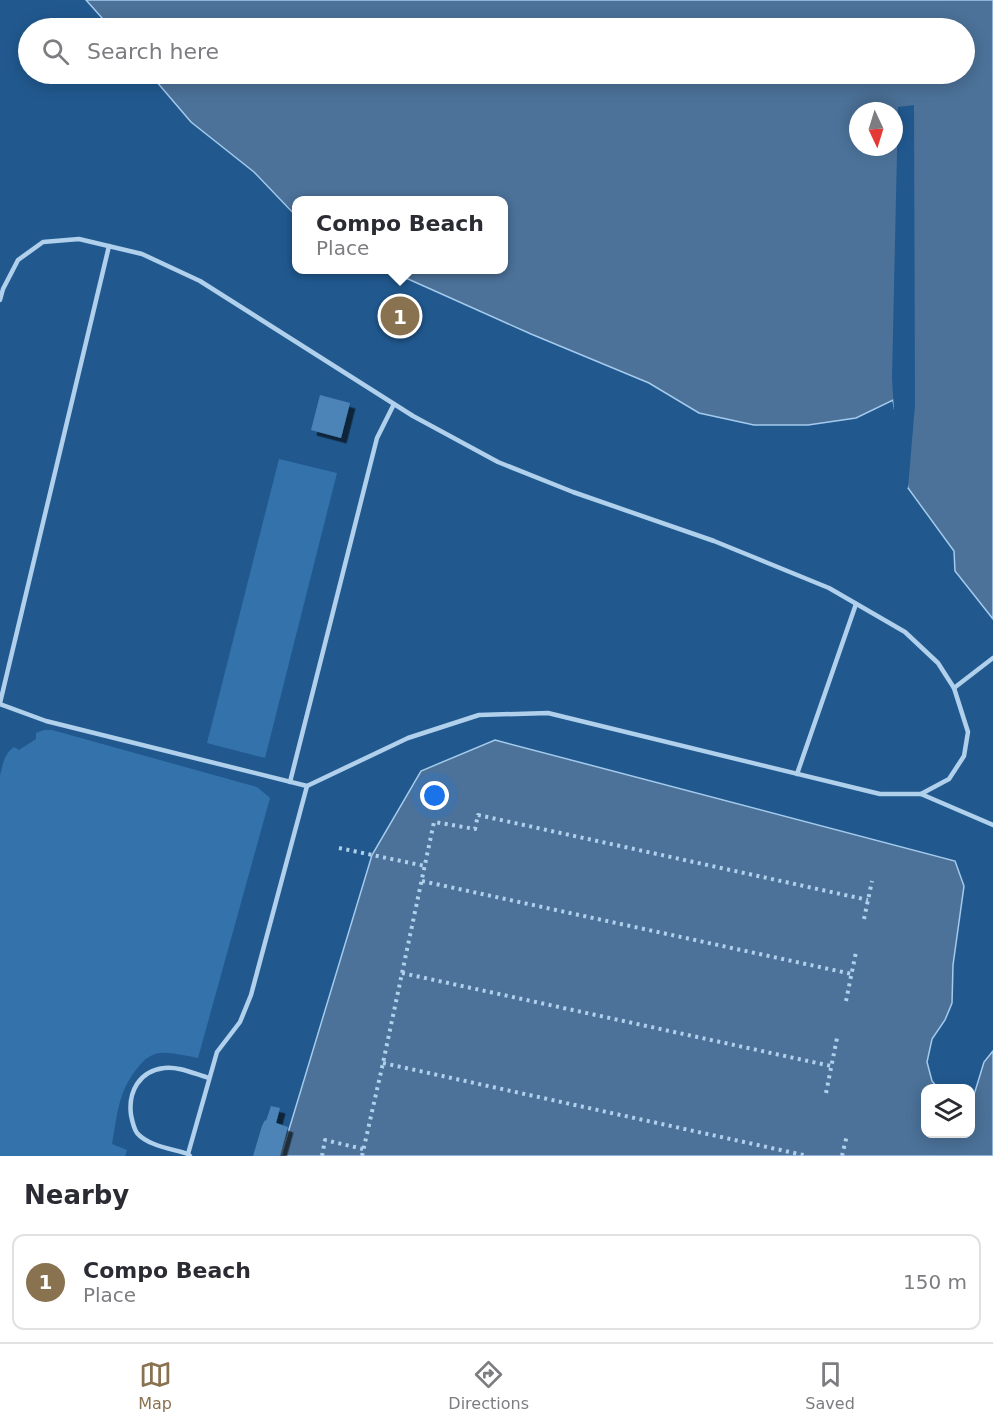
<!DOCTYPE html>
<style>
body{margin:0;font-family:"DejaVu Sans",sans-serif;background:#f2f2f3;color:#2b2b33}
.controls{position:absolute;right:18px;bottom:18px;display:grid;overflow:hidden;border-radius:12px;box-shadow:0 3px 15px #0003}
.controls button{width:54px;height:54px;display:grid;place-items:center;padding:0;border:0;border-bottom:2px solid #e1e1e2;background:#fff;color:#2b2b33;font:30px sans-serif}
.compass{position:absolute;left:849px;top:102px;width:54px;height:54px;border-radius:50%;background:#fff;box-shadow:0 3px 15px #0003;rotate:176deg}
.you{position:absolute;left:435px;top:796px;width:21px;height:21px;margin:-15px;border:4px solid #fff;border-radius:50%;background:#1a73e8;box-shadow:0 0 0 9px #1a73e833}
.badge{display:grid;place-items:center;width:39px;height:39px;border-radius:50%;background:#88724f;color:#fff;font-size:20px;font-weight:700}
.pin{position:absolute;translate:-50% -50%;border:3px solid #fff;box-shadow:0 2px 6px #0006}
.popup{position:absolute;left:292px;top:196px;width:216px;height:78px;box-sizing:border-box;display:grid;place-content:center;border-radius:12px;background:#fff;filter:drop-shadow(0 2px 4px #0005);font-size:20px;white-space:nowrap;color:#7c7c81}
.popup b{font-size:22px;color:#2b2b33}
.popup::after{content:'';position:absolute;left:50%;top:100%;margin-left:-12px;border:12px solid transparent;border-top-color:#fff}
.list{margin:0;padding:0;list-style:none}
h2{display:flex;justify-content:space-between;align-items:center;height:78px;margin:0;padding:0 24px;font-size:26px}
h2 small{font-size:20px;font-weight:400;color:#7c7c81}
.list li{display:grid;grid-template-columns:39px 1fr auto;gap:18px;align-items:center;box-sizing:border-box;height:96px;margin:0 12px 12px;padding:0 12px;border:2px solid #e1e1e2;border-radius:12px}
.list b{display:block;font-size:22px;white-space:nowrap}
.list p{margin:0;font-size:20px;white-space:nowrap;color:#7c7c81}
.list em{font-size:20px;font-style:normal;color:#7c7c81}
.icon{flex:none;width:33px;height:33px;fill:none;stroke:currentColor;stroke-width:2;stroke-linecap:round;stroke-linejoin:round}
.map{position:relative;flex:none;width:993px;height:1156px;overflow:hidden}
.search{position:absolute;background:#fff;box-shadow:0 3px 15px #0003;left:18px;right:18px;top:18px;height:66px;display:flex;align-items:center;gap:15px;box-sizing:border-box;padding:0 21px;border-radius:33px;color:#7c7c81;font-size:22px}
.sheet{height:186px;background:#fff}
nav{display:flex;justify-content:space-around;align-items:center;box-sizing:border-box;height:84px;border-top:2px solid #e1e1e2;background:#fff;font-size:16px;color:#7c7c81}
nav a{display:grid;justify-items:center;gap:3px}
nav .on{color:#88724f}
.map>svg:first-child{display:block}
.green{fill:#3472ac}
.water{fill:#4c7299;stroke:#a4cbed;stroke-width:1.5;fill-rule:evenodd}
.pier{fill:#21598f}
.building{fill:#4d84b8;filter:url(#shadow)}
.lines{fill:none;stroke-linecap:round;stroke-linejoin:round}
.path{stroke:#b0d0ec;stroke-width:4;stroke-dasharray:3 4.5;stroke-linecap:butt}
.lane{stroke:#b0d0ec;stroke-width:4.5}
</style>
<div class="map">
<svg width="993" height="1156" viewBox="0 0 993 1156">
<defs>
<filter id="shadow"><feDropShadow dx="5.5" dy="5.5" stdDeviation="0" flood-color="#0009"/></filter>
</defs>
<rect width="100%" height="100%" fill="#21598f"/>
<g class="green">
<path d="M279 459 337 473 265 758 207 743Z"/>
<path d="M44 730H52L257 787 270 798 198 1058C186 1056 172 1052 160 1053 151 1054 145 1059 140 1065 118 1090 118 1112 112 1144L127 1150 125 1156H0V776C3 764 4 754 14 747L19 750 36 739V733Z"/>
</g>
<g class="water">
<path d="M86 0H993V619L955 571 954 551 908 488 893 400 856 418 808 425H754L699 413 649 383 531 334 388 270H504V200H296V216L254 172 191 122 150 74H964V28H111ZM858 111H894V147H858Z"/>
<path d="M495 740 955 861 964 886 953 965 952 1003 945 1020 932 1039 927 1062 932 1081 938 1088H926V1134H970L971 1098H973L984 1062 993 1051V1156H281L372 855 421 771Z"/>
</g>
<path class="pier" d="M914 105 915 405 908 488 904 486 895 429 892 378 898 107Z"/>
<g class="building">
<path d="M320 395 350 403 341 438 311 430Z"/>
<path d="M271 1106 280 1108 276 1123 288 1127 280 1156H253L262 1126 265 1120 266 1121Z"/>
</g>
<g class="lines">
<g class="path">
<path d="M339 848 425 866"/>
<path d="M422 881 852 974"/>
<path d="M864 919 872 881"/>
<path d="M402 973 831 1066"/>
<path d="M846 1001 856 952"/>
<path d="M383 1063 808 1156"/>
<path d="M826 1093 837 1038"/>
<path d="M322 1156 325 1140 363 1149"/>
<path d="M362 1156 383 1063 434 822 475 829 478 815 868 900"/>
<path d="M842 1156 847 1135"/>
</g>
<g class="lane">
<path d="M0 300 3 289 18 260 43 242 79 239 142 254 200 281 413 416 498 462 573 492 714 541 829 588 905 632 938 663 954 688 968 732 964 756 949 779 921 794H880L548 713 479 715 408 738 307 786 46 721 0 704"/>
<path d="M954 688 993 658"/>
<path d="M0 703 109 246"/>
<path d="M797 774 856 604"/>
<path d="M290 782 377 438 394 404"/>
<path d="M921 794 993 825"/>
<path d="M188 1154C173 1149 148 1146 137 1133 134 1129 132 1120 131 1115 128 1092 139 1071 164 1068 178 1066 195 1074 209 1078"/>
<path d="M190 1156 188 1154 217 1052 240 1022 251 995 307 786"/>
</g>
</g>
</svg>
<div class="controls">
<button><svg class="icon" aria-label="layers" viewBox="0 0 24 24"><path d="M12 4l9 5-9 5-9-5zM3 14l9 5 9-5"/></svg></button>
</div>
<svg class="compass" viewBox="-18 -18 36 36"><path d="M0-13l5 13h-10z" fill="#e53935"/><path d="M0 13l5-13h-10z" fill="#7c7c81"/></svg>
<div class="you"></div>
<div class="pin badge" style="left:400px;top:316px">1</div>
<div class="popup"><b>Compo Beach</b>Place</div>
<div class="search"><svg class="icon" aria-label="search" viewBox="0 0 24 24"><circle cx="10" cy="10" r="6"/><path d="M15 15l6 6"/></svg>Search here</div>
</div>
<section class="sheet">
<h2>Nearby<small></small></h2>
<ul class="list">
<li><span class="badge">1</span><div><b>Compo Beach</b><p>Place</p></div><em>150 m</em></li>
</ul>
</section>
<nav>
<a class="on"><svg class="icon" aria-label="map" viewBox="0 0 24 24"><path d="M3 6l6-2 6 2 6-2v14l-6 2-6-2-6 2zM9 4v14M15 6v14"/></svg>Map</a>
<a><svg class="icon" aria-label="directions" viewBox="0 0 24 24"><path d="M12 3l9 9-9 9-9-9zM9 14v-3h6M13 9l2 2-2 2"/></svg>Directions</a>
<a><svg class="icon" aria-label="saved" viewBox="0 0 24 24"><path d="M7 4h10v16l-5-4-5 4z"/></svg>Saved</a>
</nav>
